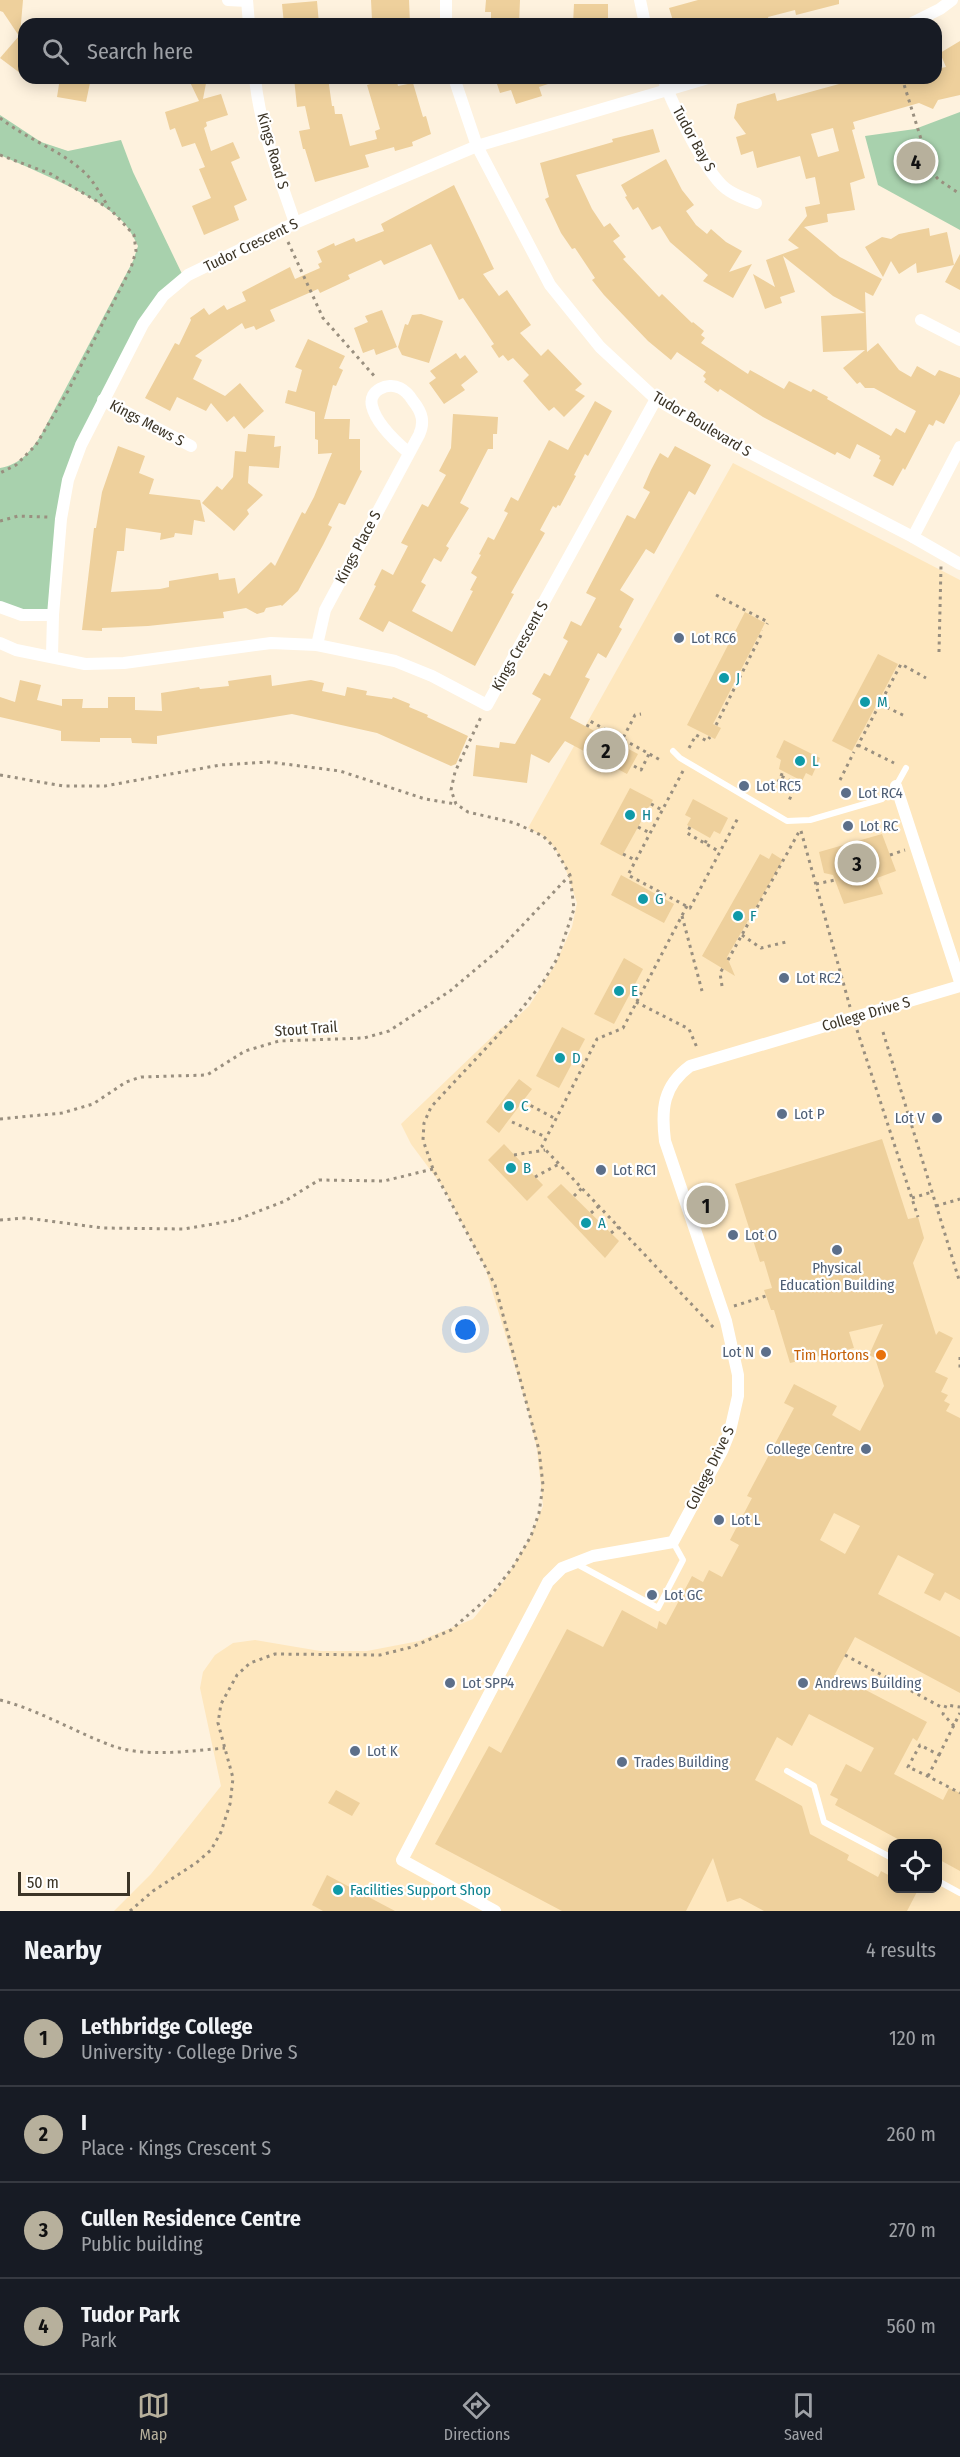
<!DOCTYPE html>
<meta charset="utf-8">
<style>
body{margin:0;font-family:"Fira Sans Condensed",sans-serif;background:#242831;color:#f1f3f6}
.controls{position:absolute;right:18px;bottom:18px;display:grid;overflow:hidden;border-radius:12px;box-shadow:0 3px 15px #0003}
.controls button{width:54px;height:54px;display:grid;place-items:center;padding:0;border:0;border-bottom:2px solid #363941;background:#171b24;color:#f1f3f6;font:30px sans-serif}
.scale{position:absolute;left:18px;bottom:15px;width:112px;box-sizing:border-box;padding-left:6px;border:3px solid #3c3527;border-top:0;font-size:16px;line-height:21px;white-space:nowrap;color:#3c3527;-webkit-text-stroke:4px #fff;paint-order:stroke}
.you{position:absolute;left:466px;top:1330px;width:21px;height:21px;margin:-15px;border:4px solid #fff;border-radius:50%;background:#1a73e8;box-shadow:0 0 0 9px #1a73e833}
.badge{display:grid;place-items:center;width:39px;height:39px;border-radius:50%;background:#b7b09c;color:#111;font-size:20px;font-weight:700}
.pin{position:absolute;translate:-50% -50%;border:3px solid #fff;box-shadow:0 2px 6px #0006}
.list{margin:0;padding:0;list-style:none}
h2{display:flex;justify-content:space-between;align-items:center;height:78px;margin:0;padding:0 24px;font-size:26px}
h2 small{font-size:20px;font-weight:400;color:#9ea1a6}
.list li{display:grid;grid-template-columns:39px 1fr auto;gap:18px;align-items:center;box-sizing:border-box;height:96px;padding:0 24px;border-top:2px solid #363941}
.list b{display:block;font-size:22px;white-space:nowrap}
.list p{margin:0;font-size:20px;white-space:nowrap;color:#9ea1a6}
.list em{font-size:20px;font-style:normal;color:#9ea1a6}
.icon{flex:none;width:33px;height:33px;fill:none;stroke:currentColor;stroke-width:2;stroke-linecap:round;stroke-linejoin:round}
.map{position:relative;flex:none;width:960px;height:1911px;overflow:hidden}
.search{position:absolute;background:#171b24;box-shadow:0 3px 15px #0003;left:18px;right:18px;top:18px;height:66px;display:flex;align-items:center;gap:15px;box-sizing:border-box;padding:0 21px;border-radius:18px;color:#9ea1a6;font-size:22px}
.sheet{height:462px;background:#171b24}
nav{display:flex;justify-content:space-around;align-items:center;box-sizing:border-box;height:84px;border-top:2px solid #363941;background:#171b24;font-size:16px;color:#9ea1a6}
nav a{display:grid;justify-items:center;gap:3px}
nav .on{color:#b7b09c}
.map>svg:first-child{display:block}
.built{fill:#fee7be;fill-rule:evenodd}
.green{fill:#a8d1ad}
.building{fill:#eed09c;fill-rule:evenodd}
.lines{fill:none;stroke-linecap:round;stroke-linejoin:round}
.path{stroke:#998f7f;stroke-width:3;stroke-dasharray:3 4.5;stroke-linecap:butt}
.service{stroke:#fff;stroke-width:6}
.minor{stroke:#fff;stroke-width:12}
.service-dot{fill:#5c6f8a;stroke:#fff;stroke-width:2}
.culture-dot{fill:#0f9aa8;stroke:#fff;stroke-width:2}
.food-dot{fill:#e8710a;stroke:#fff;stroke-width:2}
.labels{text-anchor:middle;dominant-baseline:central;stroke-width:4.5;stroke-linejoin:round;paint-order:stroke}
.street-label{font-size:15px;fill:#3c3527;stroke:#fff}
.service-label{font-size:15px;fill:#4e5e75;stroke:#fff;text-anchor:start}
.culture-label{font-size:15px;fill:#0d838f;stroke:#fff;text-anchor:start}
.food-label{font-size:15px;fill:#c56008;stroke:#fff;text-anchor:end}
</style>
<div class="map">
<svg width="960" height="1911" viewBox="0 0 960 1911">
<rect width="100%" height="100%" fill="#fef2de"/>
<path class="built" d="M733 463 960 580V1911H114L151 1874 221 1786 200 1688 203 1672 215 1655 233 1643 255 1640 320 1651H367L419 1641 473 1619 504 1581 529 1540 543 1506 537 1449 528 1410 485 1267 443 1187 411 1144 401 1124 500 1029 514 1020 529 1006 555 965 572 927 577 903 564 864 554 847 543 836 528 828ZM892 1844H938V1888H892Z"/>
<g class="green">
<path d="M960 112V230L878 185 865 136 915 129Z"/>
<path d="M0 115 41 142 68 151 121 140 133 172 184 278 163 296 68 480 53 615 0 607V468C21 464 30 452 41 435L133 261 138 246C133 236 128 226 120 219 92 193 35 171 0 155Z"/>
</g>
<g class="building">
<path d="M0 0H23L20 35 24 30V76L0 58 19 36 3 12 0 11Z"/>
<path d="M371 0H409L410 24H391V20H372Z"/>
<path d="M486 0H520L519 24H491V12H485Z"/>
<path d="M698 0H839V4L796 15 795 10 768 17 770 24H674L669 8Z"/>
<path d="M317 1 319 24H284L282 4Z"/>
<path d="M574 4H608V23L573 24Z"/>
<path d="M960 41V95L938 100 933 109 919 103 853 122 855 129 852 130 865 178 850 183 855 210 827 214 828 222 804 227 840 257 882 279 873 296 865 292 867 352 878 343 899 370 911 377 917 366 935 376 939 370 960 378V394L944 424 936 420 933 426 929 424 905 470 903 468 893 486 873 476 881 460 879 459 880 456 857 444 850 459 837 452 835 455 763 417 720 389 718 392 704 382 706 379 703 376 706 372 677 352 671 360 648 341 604 295 592 280 595 278 575 248 572 249 561 233 545 199 549 197 540 163 613 142 612 139 653 129 660 152 576 175 592 209 604 227 610 223 620 236 613 241 626 257 623 259 659 297 662 294 692 323 693 322 704 331 701 335 705 338 701 343 748 374 750 370 784 389 789 381 811 392 813 389 828 397 827 399 891 436 896 428 905 433 916 411 874 388H865L860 382 857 384 843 368 865 350 823 352 821 316 865 313 833 296 783 256 795 292 780 297 782 303 765 309 753 274 775 287 766 260 799 248 788 240 807 216 805 207 820 204 815 177 806 179 800 156 757 168 753 151 741 155 736 137 746 134 734 118 737 104 775 93 777 101 861 78H936V69L946 67 940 53ZM833 128 839 151 818 157 811 134Z"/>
<path d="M60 78H91L86 102 57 97Z"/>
<path d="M188 78H207L203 99 221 94 228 115 206 122 207 126 204 128 211 151 233 142 240 158 231 162 247 200 234 206 239 220 204 235 192 206 211 198 199 169 205 167 195 143 182 147 175 128 170 130 165 112 199 101Z"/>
<path d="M294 78H328L332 106H334L335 114H342L350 146 377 139 375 131 380 129 367 85 391 78H396L398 86 413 83 423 117 426 116 431 134 412 142 413 146 395 151 394 147 365 155 369 167 315 182 305 149H303L299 131 310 129 305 106 297 107Z"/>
<path d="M495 78H560V80L539 87 542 96 516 104 511 90 500 93Z"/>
<path d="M666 159 682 190 694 205 686 211 696 225 707 234 711 229 726 242 742 251 729 272 752 264 733 298 703 281 708 275 670 242 660 226 652 230 638 207 633 210 625 197 627 196 621 185Z"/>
<path d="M454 185 494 269 483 274 499 296 507 290 531 325 520 333 541 356 548 349 582 384 575 390 585 396 564 417 554 407 549 411 539 400 523 381 529 375 513 358 508 361 503 355 499 358 491 346 494 344 463 298 459 300 431 244 384 265 381 260 348 275 350 279 320 293 318 289 270 310 275 321 256 330 254 326 245 329 242 323 195 356 202 360 193 379 225 396 240 383 264 411 244 429 234 416 227 422 211 403 206 411 177 397 170 411 145 398 175 343 179 345 191 320 190 318 204 308 209 315 224 305 227 310 246 301 242 292 290 267 295 279 320 268 318 264 322 262 317 251 334 243 335 246 354 238 356 242 384 231 381 224Z"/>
<path d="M929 228 930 236 947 232 954 265 917 273 916 263 899 274 891 261 883 277 865 247 882 237 891 239 899 234Z"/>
<path d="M960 254V290L945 282Z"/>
<path d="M382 310 397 347 376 355 374 349 363 353 354 328 368 322 365 316Z"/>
<path d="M421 314 443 321 429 363 402 355 398 347 405 324 408 325 412 315Z"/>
<path d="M308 339 345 356 339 368 343 370 336 386 333 385 324 419H350L349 439H360V470L362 471 345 505 339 503 328 525 332 527 323 545 298 591 282 606 281 605 266 608 264 612 257 614 246 608 223 612 224 618 204 620 148 626 102 628V631L82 630 94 528H96L102 492 118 446 145 456 139 473 154 479 149 494 200 500 205 522 194 520 192 535 175 533 174 537 160 540 161 533 126 528 124 551H117L111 592 160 589 169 587V581L218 573 219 580 235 578 238 594 271 562 275 566 302 512 305 514 314 497 332 453 318 454V440L315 439V412L285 403 288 390 296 392 302 370 295 367Z"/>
<path d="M456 353 460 359 465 355 478 372 461 385 465 390 444 404 429 383 436 378 430 371Z"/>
<path d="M595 401 612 411 588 456 585 454 574 475 576 476 560 506 558 505 556 508 553 506 540 530 545 533 511 593 514 594 475 666 389 621 383 632 359 619 376 586 374 585 382 569 393 575 408 546 401 543 422 504 428 507 446 475 439 471 451 448 453 414 498 417 497 434H493V449H488L460 503 469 508 446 546 449 548 441 562 434 558 421 582 426 585 412 611 452 632 473 591 470 590 477 577 471 573 481 555 479 554 488 537 494 540 508 513 504 511 511 497 518 501 549 440 568 450Z"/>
<path d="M248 434 275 436 274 447 281 446 279 468 249 466 248 483 263 495 247 510 249 514 234 531 202 503 217 486 222 490 233 477 235 451 246 452Z"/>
<path d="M675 446 711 465 695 495 689 491 654 554 646 549 620 590 634 599 619 627 622 629 606 658 598 653 585 677 590 679 570 718 638 754 627 774 565 741 549 763 531 754 527 783 473 776 476 745 499 748 500 742 515 744 541 699 532 694 544 673 550 676 568 641 563 638 571 621 581 626 596 598 586 593 627 515 635 519 650 492 643 488 651 470 660 453 668 458Z"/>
<path d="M745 612 765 623 713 724 721 728 715 739 687 725Z"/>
<path d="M878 654 898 664 852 751 832 741Z"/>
<path d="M271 675 272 686 311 680 324 683 322 691 345 696 347 687 367 691 366 695 392 699 393 697 410 704 409 707 428 715 427 717 468 736 456 764 451 766 377 733 292 714 157 736V744L132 743 131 738H100V742L61 741V731L0 717V697L15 702 20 680 41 685 37 700 62 706V699H83L82 708H108V697H135V710L162 711 161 693 199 687 200 689 229 686 228 681Z"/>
<path d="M784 740 820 758 812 776 806 773 802 781 779 769 781 760 776 757Z"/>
<path d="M630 788 653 800 622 856 600 844Z"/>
<path d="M693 799 728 818 720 834 714 831 710 838 687 825 691 818 685 815Z"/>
<path d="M882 834 896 871 877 878 883 894 844 904 833 875 824 873 819 852Z"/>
<path d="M772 853 783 860 727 957 735 976 702 956 760 854 769 859Z"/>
<path d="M621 875 674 904 664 923 611 895Z"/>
<path d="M624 958 643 969 614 1024 594 1014Z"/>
<path d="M562 1027 585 1039 559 1088 536 1076Z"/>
<path d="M519 1079 532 1089 499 1133 486 1122Z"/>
<path d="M882 1139 908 1219 918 1217 924 1238 913 1263 936 1335 939 1331 953 1338 935 1372 948 1378 941 1392 948 1395 944 1401 950 1404 946 1411 960 1418V1600L945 1592 940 1601 924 1593 934 1574 898 1555 878 1594 960 1637V1693L855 1637 835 1674 927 1722 917 1741 913 1738 894 1774 943 1800 949 1788 960 1793V1871L938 1859V1844H907L835 1805 838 1799 830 1795 846 1764 861 1772 874 1748 809 1714 792 1746 777 1737 755 1780 802 1806 810 1834 849 1855 847 1860 878 1877 881 1871 892 1877V1888H919L907 1911H764L740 1898 727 1902 713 1858 686 1911H562L435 1844 489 1746 501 1753 567 1629 603 1647 622 1610 657 1629 659 1621 666 1625 692 1576 703 1582 709 1570 722 1577 739 1545 730 1540 752 1498 747 1496 794 1408 784 1403 794 1384 837 1406 832 1415 860 1431 884 1386 875 1358 869 1355 883 1324 849 1332 854 1348 790 1363 774 1310H771L764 1290 772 1288 764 1261 760 1262 735 1184ZM834 1513 860 1526 845 1554 820 1540Z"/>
<path d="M504 1144 543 1185 527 1201 488 1160Z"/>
<path d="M561 1184 619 1241 605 1258 547 1197Z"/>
<path d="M336 1790 360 1803 352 1816 328 1803Z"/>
<path d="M327 1875 395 1911H323L312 1905Z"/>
</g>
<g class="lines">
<g class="path">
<path d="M902 78 931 171 939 180 960 194"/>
<path d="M0 118C26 139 59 149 84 172 94 181 100 194 108 206"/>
<path d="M0 155 51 174 110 209 134 235 136 251 131 268 68 391 36 445 16 465 0 473"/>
<path d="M288 242 323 318 376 378"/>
<path d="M0 521 18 516 48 517"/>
<path d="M716 595 768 622 767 624"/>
<path d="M939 652 941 566"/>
<path d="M880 704 905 716"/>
<path d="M716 725 763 631"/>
<path d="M587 727 590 721 662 761"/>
<path d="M620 744 635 715 641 714"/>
<path d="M858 745 894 763"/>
<path d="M857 747 901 664 926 678"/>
<path d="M689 748 696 735 707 741 710 737"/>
<path d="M634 766 641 770 649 754"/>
<path d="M683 771 628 875 690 908 739 816"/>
<path d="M0 775 63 786H105L220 765 269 762 340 771 425 799 456 804"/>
<path d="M781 776 783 771"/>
<path d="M840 780 854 752"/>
<path d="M778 782 781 776 796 784 788 803"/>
<path d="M651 804 662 810"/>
<path d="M638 827 650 833"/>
<path d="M690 827 687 833 720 852"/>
<path d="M801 831 850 1007"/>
<path d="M705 843 708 837"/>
<path d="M623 854 635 860"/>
<path d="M890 855 905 850"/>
<path d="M816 884 835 880"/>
<path d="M687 906 623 1028 597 1039 542 1146 714 1328"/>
<path d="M682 916 702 991"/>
<path d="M742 935 761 948 786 942"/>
<path d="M728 960 800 830"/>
<path d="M722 986 720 973 723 968"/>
<path d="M636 1002 689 1029 698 1050"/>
<path d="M857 1030 918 1217"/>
<path d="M883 1032 960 1283"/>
<path d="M524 1102 556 1119"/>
<path d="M0 1119 62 1113 93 1104 126 1082 141 1077 207 1075 245 1051 279 1041 364 1038 389 1031 450 991 501 948 569 876"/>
<path d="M512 1122 546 1137"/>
<path d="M514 1155 545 1150"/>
<path d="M535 1177 559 1164"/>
<path d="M574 1196 582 1188"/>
<path d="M912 1198 932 1192"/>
<path d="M936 1206 960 1199"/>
<path d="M591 1213 599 1206"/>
<path d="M0 1220 26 1218 103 1228 184 1229 236 1220 285 1201 319 1180 384 1181 433 1169"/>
<path d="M611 1233 619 1227"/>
<path d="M734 1306 766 1296"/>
<path d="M960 1357V1371"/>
<path d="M845 1655 943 1708"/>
<path d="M0 1700C39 1710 73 1731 110 1745 144 1758 190 1751 225 1748"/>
<path d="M954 1726 943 1714 946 1705 960 1707"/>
<path d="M939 1755 960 1713"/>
<path d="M928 1776 939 1755 920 1745 908 1767C926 1775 943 1784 960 1793"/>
<path d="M130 1911 153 1891 196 1863 211 1850 221 1832 230 1804 233 1778 218 1723 221 1704 237 1675 250 1663 275 1654 380 1655 412 1647 451 1630 491 1595 513 1567 531 1536 539 1513 543 1485 539 1450 495 1285 433 1169 423 1140 424 1123 431 1107 515 1017 543 982 557 959 574 909 570 875 554 847 543 836 515 823 468 812 456 804 451 790 455 772 481 717"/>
</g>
<g class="service">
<path d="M673 751 680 758 787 821 810 820 882 799 896 786 906 768"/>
<path d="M575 1563 658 1608 683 1560 673 1542"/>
<path d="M787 1771 814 1786 824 1822 892 1858"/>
<path d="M938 1881 960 1893"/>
</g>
<g class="minor">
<path d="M228 0 247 1"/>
<path d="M247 0 249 24"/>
<path d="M446 0V24"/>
<path d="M640 0 645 24"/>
<path d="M910 24 940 9 952 0"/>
<path d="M255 78C260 128 279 176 295 223"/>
<path d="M454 78 477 146 550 285 600 347 656 399 733 444 913 537 960 564"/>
<path d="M663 78C672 104 701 162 719 182 728 193 743 198 756 203"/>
<path d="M921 320 960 340"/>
<path d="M103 400 191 446"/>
<path d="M913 537 960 447"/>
<path d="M0 607 22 615H53"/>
<path d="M0 643 16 650 85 664 124 663 271 643 317 645 395 661 432 676 487 705 656 399"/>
<path d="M317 645 325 610 419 435C425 422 422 412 413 401 410 396 406 391 400 388 388 382 368 390 372 406 376 423 396 442 409 453"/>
<path d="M52 656 53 615 61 519 68 480 81 445 143 324 163 296 188 275 295 223 477 146 708 78"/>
<path d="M896 786 960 982"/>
<path d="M495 1911 402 1860 548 1582 562 1568 593 1556 673 1542 722 1451 730 1431 738 1396V1375L726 1321 665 1141C661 1109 663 1086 690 1066L960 986"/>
</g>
</g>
<g class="service-dot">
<circle cx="679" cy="638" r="6"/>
<circle cx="744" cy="786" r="6"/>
<circle cx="846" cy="793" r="6"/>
<circle cx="848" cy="826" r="6"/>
<circle cx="784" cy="978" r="6"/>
<circle cx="782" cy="1114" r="6"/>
<circle cx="937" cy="1118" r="6"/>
<circle cx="601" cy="1170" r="6"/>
<circle cx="733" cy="1235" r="6"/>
<circle cx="837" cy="1250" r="6"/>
<circle cx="766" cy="1352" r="6"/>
<circle cx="866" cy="1449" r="6"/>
<circle cx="719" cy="1520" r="6"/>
<circle cx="652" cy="1595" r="6"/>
<circle cx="450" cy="1683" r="6"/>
<circle cx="803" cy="1683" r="6"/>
<circle cx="355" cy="1751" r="6"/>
<circle cx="622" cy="1762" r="6"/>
</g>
<g class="culture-dot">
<circle cx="724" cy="678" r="6"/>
<circle cx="865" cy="702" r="6"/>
<circle cx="800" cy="761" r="6"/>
<circle cx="630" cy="815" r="6"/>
<circle cx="643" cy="899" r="6"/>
<circle cx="738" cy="916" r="6"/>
<circle cx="619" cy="991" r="6"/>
<circle cx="560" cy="1058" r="6"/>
<circle cx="509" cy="1106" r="6"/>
<circle cx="511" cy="1168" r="6"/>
<circle cx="586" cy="1223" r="6"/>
<circle cx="338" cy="1890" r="6"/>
</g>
<circle class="food-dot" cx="881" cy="1355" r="6"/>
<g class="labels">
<g class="street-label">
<text transform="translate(694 139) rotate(61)">Tudor Bay S</text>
<text transform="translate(273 151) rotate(74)">Kings Road S</text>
<text transform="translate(251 245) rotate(-26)">Tudor Crescent S</text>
<text transform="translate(147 423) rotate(28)">Kings Mews S</text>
<text transform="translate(702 424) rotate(31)">Tudor Boulevard S</text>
<text transform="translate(358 547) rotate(-62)">Kings Place S</text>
<text transform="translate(520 646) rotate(-61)">Kings Crescent S</text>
<text transform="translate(866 1014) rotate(-16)">College Drive S</text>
<text transform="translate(306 1029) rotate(-4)">Stout Trail</text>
<text transform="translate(710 1468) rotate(-64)">College Drive S</text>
</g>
<g class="service-label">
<text x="691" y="638">Lot RC6</text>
<text x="756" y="786">Lot RC5</text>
<text x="858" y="793">Lot RC4</text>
<text x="860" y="826">Lot RC</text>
<text x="796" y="978">Lot RC2</text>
<text x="794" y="1114">Lot P</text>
<text x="925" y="1118" text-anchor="end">Lot V</text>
<text x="613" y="1170">Lot RC1</text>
<text x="745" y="1235">Lot O</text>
<text x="837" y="1268" text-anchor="middle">Physical<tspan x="837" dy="17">Education Building</tspan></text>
<text x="754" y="1352" text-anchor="end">Lot N</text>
<text x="854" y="1449" text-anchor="end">College Centre</text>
<text x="731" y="1520">Lot L</text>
<text x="664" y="1595">Lot GC</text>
<text x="462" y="1683">Lot SPP4</text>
<text x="815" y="1683">Andrews Building</text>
<text x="367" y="1751">Lot K</text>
<text x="634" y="1762">Trades Building</text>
</g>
<g class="culture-label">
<text x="736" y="678">J</text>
<text x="877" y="702">M</text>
<text x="812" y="761">L</text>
<text x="642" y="815">H</text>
<text x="655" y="899">G</text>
<text x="750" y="916">F</text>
<text x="631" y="991">E</text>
<text x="572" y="1058">D</text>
<text x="521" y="1106">C</text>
<text x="523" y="1168">B</text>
<text x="598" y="1223">A</text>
<text x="350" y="1890">Facilities Support Shop</text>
</g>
<g class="food-label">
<text x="869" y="1355">Tim Hortons</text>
</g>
</g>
</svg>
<div class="controls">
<button><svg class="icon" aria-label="locate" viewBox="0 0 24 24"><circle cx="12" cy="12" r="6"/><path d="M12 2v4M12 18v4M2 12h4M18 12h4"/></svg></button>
</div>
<div class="scale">50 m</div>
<div class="you"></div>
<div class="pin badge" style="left:706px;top:1205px">1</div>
<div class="pin badge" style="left:606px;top:750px">2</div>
<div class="pin badge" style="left:857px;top:863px">3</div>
<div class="pin badge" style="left:916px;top:161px">4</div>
<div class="search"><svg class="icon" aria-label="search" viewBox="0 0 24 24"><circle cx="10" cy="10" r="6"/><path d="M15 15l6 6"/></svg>Search here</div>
</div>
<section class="sheet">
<h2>Nearby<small>4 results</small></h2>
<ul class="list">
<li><span class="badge">1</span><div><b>Lethbridge College</b><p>University · College Drive S</p></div><em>120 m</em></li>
<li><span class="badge">2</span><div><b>I</b><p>Place · Kings Crescent S</p></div><em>260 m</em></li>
<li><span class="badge">3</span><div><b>Cullen Residence Centre</b><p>Public building</p></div><em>270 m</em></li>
<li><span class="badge">4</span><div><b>Tudor Park</b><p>Park</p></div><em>560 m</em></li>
</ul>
</section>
<nav>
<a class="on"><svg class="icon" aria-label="map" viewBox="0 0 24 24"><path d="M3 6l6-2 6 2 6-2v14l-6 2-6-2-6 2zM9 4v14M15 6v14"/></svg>Map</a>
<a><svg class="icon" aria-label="directions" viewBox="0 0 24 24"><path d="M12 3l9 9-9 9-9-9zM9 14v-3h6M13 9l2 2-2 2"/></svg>Directions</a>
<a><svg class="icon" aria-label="saved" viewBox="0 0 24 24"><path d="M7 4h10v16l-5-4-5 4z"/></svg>Saved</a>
</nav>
